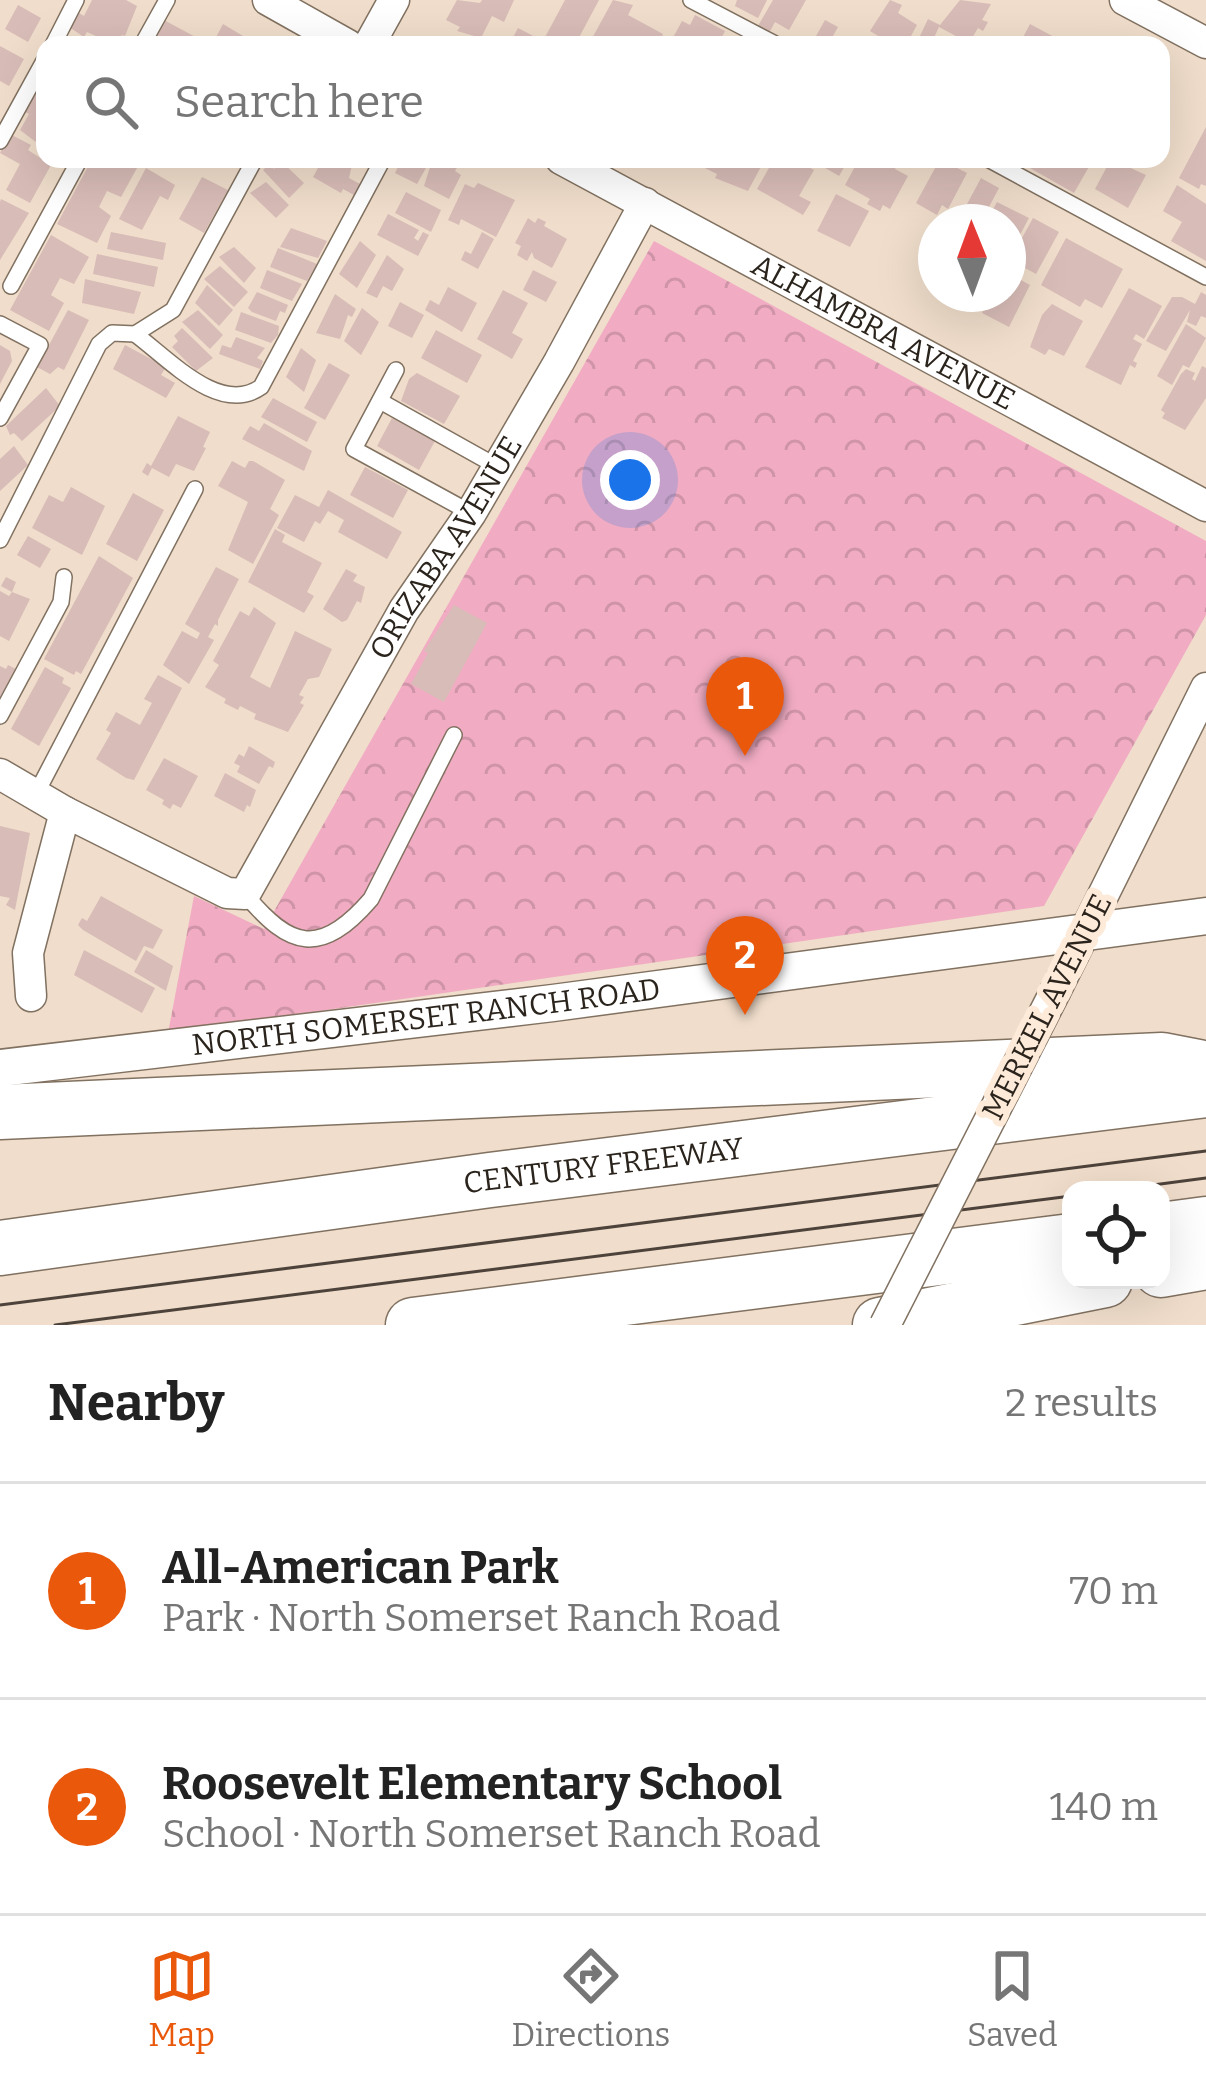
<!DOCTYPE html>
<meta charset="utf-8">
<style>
body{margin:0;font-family:Bitter,serif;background:#f6f6f6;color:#222}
.controls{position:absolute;right:36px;bottom:36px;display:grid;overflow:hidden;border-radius:24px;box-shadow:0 12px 48px #0002}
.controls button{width:108px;height:108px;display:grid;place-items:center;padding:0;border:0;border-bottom:3px solid #e0e0e0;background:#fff;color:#222;font:60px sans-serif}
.compass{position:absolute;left:918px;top:204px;width:108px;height:108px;border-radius:50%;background:#fff;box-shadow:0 12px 48px #0002;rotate:359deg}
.you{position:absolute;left:630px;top:480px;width:42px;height:42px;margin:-30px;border:9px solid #fff;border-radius:50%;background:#1a73e8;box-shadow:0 0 0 18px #1a73e833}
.badge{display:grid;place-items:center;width:78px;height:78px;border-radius:50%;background:#ea580c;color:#fff;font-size:39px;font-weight:700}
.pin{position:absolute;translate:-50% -99px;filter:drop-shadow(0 3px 6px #0008)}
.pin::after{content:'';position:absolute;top:63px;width:42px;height:36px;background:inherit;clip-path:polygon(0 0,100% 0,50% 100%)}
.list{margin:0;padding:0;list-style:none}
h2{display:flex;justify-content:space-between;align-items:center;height:156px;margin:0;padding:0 48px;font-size:51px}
h2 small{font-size:39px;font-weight:400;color:#767676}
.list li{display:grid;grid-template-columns:78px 1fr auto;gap:36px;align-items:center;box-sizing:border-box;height:216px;padding:0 48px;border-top:3px solid #e0e0e0}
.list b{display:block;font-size:45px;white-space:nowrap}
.list p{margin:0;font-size:39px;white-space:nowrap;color:#767676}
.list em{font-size:39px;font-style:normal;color:#767676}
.icon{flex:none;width:66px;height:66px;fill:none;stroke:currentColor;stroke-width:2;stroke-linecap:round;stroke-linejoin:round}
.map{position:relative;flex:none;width:1206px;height:1325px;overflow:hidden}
.search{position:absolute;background:#fff;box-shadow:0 12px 48px #0002;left:36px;right:36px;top:36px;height:132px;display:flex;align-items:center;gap:30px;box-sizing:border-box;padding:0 42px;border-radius:24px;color:#767676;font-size:45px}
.sheet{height:588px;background:#fff}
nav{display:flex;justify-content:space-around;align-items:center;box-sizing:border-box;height:168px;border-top:3px solid #e0e0e0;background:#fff;font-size:33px;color:#767676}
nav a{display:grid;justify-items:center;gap:6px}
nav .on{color:#ea580c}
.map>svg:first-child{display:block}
.forest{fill:url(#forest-crowns)}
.building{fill:#d8bcb7}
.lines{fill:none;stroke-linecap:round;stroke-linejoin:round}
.service-casing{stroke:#817160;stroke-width:18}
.minor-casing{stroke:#817160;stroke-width:33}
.tertiary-casing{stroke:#817160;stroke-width:39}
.motorway-casing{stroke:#817160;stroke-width:57}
.service{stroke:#fff;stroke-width:15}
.minor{stroke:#fff;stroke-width:30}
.tertiary{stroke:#fff;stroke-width:36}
.motorway{stroke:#fff;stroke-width:54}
.tram{stroke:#4d433b;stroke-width:3}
.minor-bridge-casing{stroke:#817160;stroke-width:33;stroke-linecap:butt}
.minor-bridge{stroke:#fff;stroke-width:30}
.labels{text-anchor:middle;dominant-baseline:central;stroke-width:12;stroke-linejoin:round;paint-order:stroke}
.street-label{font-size:30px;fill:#2b241d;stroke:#fdead8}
</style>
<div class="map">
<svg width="1206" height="1325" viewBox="0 0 1206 1325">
<defs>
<pattern id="forest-crowns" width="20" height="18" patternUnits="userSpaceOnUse" patternTransform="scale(3)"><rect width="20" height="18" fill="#f1acc3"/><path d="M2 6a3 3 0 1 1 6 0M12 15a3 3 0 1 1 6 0" fill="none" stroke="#cf94a7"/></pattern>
</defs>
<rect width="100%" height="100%" fill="#f0ddcb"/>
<path class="forest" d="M654 241 1206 541V615L1044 906 168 1033 194 896 264 929Z"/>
<g class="building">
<path d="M92 0H126L137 6 125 36 122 35 116 45 87 32 84 37 69 27 77 12 84 16Z"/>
<path d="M457 0 480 3 482 0H514L504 22 492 16 481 38 457 31 460 27 446 20Z"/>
<path d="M565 0H599L575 45H509L518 28 543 41Z"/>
<path d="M613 0 633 5 628 15 663 34 658 45H597L590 42Z"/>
<path d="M737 0H767L758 18 735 6Z"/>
<path d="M773 0H806L789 30 775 22 769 33 758 26Z"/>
<path d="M890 0 902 5 898 13 917 25 906 45H880L883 39 870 31Z"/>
<path d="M960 0 991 4 982 20 988 22 983 31 978 28 969 43 939 27 931 44 919 38 928 19 940 25Z"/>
<path d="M18 5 41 18 28 42 5 29Z"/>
<path d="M695 15 725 31 718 45H669L682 21 690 25Z"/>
<path d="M162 19 203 41 201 45H147Z"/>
<path d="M825 20 838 27 828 45H811Z"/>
<path d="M223 24 243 36 238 45H212Z"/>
<path d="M1030 24 1056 38 1052 45H1019Z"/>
<path d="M0 46 24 59 9 86 0 81Z"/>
<path d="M34 90 45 96V149L20 130 29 114 23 111Z"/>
<path d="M1206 127V186L1201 184 1199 189 1179 178Z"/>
<path d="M10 134 31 145 28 150 51 165 30 203 6 190 20 164 0 153Z"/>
<path d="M92 159H142L121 197 107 191 99 207 111 216 97 243 57 224Z"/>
<path d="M279 159 304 183 289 198 263 170 269 164 274 169Z"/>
<path d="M323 159H366L362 165 356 161 351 169 349 178 360 184 354 195 343 189 341 193 313 177Z"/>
<path d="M402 159H431L417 184 395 173Z"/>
<path d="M438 159H462L455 171 461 175 449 199 424 186 430 167 433 168Z"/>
<path d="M697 159H765L748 191 715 178 717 174 695 163Z"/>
<path d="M774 159H808L805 165 814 170 799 196 811 202 803 215 757 189Z"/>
<path d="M816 159H849L839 176 815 162Z"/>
<path d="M859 159H901L895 169 908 176 890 209 883 205 880 211 867 204 870 199 845 185Z"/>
<path d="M940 159 967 173 948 209 942 205 937 215 916 203Z"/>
<path d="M1023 159H1079L1090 165 1074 193 1021 163Z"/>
<path d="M1111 159 1146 175 1128 208 1095 189Z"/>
<path d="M146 168 175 185 168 200 160 196 142 230 119 219Z"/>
<path d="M202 177 228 190 204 233 179 219Z"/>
<path d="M981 178 999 188 981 222H944L951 209 970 219 975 211 966 206Z"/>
<path d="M266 182 289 205 276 218 250 193Z"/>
<path d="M478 183 515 200 496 237 461 219 459 225 448 220 465 184 474 188Z"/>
<path d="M1177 185 1206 204V261L1171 241 1182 222 1163 211Z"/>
<path d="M406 192 441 210 431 232 395 213Z"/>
<path d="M836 194 869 211 850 247 817 231Z"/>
<path d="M1 199 29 213 0 260V202Z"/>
<path d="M997 202 1029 218 1015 244 1008 241V222H986Z"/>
<path d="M388 214 419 230 414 238 418 241 423 232 429 235 418 256 377 235Z"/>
<path d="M528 218 535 223 538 218 546 222 544 226 567 239 552 268 534 258 532 252 527 261 517 255 521 246 515 243Z"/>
<path d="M1033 218 1059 232 1036 274 1010 260Z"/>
<path d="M291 228 327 241 318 258 280 247Z"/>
<path d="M111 232 166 243 163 260 107 249Z"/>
<path d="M482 232 494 239 478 269 461 260 465 251 471 254Z"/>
<path d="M51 235 89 257 74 284 60 278 51 295 64 303 49 331 10 310Z"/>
<path d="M1066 238 1123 269 1102 308 1085 299 1080 307 1041 285Z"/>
<path d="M360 241 376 255 357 288 339 274Z"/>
<path d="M234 247 256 268 244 283 219 257Z"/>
<path d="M278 248 317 264 307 281 270 267Z"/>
<path d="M97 254 158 267 154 287 93 274Z"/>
<path d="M387 255 404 269 392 291 383 286 377 298 366 293Z"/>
<path d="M220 266 248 292 234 307 204 279Z"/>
<path d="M267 270 302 284 292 301 260 288Z"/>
<path d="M533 270 557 282 546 302 523 290Z"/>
<path d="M1008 273 1030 285 1009 327 982 313 992 294H1008Z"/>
<path d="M85 279 141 292 134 314 82 303Z"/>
<path d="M207 285 233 310 219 326 195 303Z"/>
<path d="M448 287 477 303 462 332 425 310 430 300 439 305Z"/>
<path d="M1129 288 1162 306 1144 339 1136 334 1133 339 1142 344 1133 361 1137 363 1135 368 1130 365 1121 385 1085 367Z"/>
<path d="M503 290 528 303 512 333 523 339 512 359 477 339Z"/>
<path d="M257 292 288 305 285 313 280 311 276 321 252 312 248 308Z"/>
<path d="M1201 292 1206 295V318L1201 316 1196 326 1187 322 1190 310 1166 351 1146 341 1172 297H1182L1195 304Z"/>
<path d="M335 294 356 309 352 317 348 315 340 339 316 333Z"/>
<path d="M946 294H984L976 309Z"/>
<path d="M400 302 424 315 412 338 388 326Z"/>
<path d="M1052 304 1083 321 1064 356 1049 349 1045 355 1030 347 1042 315Z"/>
<path d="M362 308 379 322 361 355 344 341Z"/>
<path d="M68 310 89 320 64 370 58 367 50 374 37 367Z"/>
<path d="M198 310 223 335 210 349 182 322Z"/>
<path d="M241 312 279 326 278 335 271 343 235 330Z"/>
<path d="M1186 324 1206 338 1189 368 1183 365 1172 385 1157 376Z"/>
<path d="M182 328 213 358 196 371 172 347 178 341 174 336Z"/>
<path d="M436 330 482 355 467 383 421 358Z"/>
<path d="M236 337 265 348 257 358 263 361 260 369 219 354 222 345 231 348Z"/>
<path d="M0 345 10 351 12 361 0 384Z"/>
<path d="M125 345 166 367 161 375 175 383 166 398 113 369Z"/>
<path d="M301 348 316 360 304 392 286 377Z"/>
<path d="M329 363 350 375 325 420 304 408Z"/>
<path d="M1202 366 1206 368V398L1185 430 1162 418 1165 413 1161 410 1181 374 1186 369 1195 373 1192 379 1195 381Z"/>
<path d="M417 373 460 396 444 424 401 401 409 379Z"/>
<path d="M46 388 60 406 22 441 14 433 10 435 6 426Z"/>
<path d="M273 398 317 422 307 442 261 417Z"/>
<path d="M178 416 210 432 203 447 206 448 194 471 176 464 169 477 152 468 148 476 142 472 147 463 151 466Z"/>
<path d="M392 418 435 441 419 470 377 446Z"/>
<path d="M264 423 312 451 304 471 242 439 250 426 259 431Z"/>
<path d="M14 446 28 465 0 491V459Z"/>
<path d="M232 461 245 468 249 461H253L285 480 270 509 279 515 253 564 228 550 248 502 218 486Z"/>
<path d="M365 467 408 490 393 518 350 495Z"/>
<path d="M71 487 105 506 82 555 32 528 49 495 63 502Z"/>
<path d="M328 490 402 532 387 559 338 532 344 520 328 511 320 524 315 521 304 542 277 528 295 495 319 507Z"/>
<path d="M133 493 164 510 137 561 106 544Z"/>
<path d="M275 529 285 535 282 542 322 563 307 592 314 596 304 613 248 582Z"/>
<path d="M28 536 51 549 40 568 17 555Z"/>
<path d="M99 556 133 578 81 674 76 671 74 675 44 659Z"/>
<path d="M216 567 239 579 218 620V626L215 624 208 637 214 640 189 684 163 665 182 631 197 639 200 633 185 624Z"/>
<path d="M346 569 357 575 353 581 365 587 361 603 357 601 347 620 342 622 323 609Z"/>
<path d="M6 577 16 582 12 592 30 599 9 641 0 636V591L9 596 12 592 1 586Z"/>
<path d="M454 605 487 623 444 702 411 684 428 653 424 651Z"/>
<path d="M254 607 276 623 250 677 270 688 295 631 332 649 319 677 308 679 299 695 304 697 300 703 304 705 288 732 254 719 256 714 240 706 238 710 224 703 226 699 205 687 219 665 213 661 240 611 249 616Z"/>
<path d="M8 665 20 671 0 708V666L6 669Z"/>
<path d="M45 667 64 678 62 683 71 688 39 746 11 729Z"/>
<path d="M158 675 182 688 134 780 126 778 96 759 111 733 106 730 116 712 140 725 152 703 144 699Z"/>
<path d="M249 746 275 762 273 768 269 766 259 784 237 772 240 766 234 763 239 754 244 757Z"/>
<path d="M164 758 198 776 181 808 173 804 170 809 162 804 164 800 146 790Z"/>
<path d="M225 773 256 790 250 807 247 805 244 812 214 796Z"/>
<path d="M0 826 30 833 15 910 6 905 10 898 0 896Z"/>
<path d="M101 896 163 930 153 949 144 946 136 961 83 930 78 925 82 918 87 921Z"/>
<path d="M84 950 155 988 142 1013 74 975Z"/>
<path d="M146 950 173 966 166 991 134 972Z"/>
</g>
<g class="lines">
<defs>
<g id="service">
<path d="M691 0 777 45"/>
<path d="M53 45 76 0"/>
<path d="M142 45 167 0"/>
<path d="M0 141 45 59"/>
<path d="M988 159 1206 277"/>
<path d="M11 286 80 159"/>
<path d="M0 324 40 345 0 418"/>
<path d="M135 334C169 359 220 416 261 387L383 159"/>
<path d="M396 370 354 449 471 513"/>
<path d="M380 401 498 467"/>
<path d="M0 540 99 344 112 333 135 334 173 310 255 159"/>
<path d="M0 716 61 602 64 577"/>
<path d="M36 794 195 489"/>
<path d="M245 894C290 949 321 957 371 899L454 735"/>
</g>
<g id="minor">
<path d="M268 0 348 45"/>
<path d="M1125 0 1206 43"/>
<path d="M369 45 394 0"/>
<path id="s1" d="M561 159 1206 506"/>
<path id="s2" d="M0 774 65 812 227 893 245 894 404 610 471 513 559 362 645 203"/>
<path d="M1056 990 1206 688"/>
<path d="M31 996 28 953 65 812"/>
</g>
<g id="tertiary">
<path id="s3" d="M0 1068 553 1003 1206 916"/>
</g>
<g id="motorway">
<path d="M0 1112 1162 1060 1198 1067"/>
<path d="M1161 1230 1206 1224"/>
<path id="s4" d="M0 1248 490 1180 1206 1090"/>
<path d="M1161 1270 1206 1262"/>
<path d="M413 1325 1071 1241"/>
<path d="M880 1325 1105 1280"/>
</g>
</defs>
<use href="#service" class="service-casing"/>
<use href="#minor" class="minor-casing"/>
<use href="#tertiary" class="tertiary-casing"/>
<use href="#motorway" class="motorway-casing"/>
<use href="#service" class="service"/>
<use href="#minor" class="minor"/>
<use href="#tertiary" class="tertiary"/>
<use href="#motorway" class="motorway"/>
<g class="tram">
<path d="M1115 1190 1206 1178"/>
<path d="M0 1305 1206 1151"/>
<path d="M55 1325 1071 1196"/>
</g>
<defs>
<path id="minor-bridge" d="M885 1325 1056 990"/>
</defs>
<use href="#minor-bridge" class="minor-bridge-casing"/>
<use href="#minor-bridge" class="minor-bridge"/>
</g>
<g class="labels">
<g class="street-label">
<text stroke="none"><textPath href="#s1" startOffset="366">ALHAMBRA AVENUE</textPath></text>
<text stroke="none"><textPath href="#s2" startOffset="675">ORIZABA AVENUE</textPath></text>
<text transform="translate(1047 1007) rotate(-63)">MERKEL AVENUE</text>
<text stroke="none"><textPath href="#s3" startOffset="429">NORTH SOMERSET RANCH ROAD</textPath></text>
<text stroke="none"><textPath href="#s4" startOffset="609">CENTURY FREEWAY</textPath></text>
</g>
</g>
</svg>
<div class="controls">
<button><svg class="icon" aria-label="locate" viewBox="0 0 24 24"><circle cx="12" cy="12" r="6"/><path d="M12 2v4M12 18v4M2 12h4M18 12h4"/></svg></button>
</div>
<svg class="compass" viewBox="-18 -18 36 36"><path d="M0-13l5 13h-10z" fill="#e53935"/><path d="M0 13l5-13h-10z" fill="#767676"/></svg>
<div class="you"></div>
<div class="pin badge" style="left:745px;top:756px">1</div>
<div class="pin badge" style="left:745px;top:1015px">2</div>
<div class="search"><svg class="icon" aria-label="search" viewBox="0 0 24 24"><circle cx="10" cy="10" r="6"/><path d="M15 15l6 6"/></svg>Search here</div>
</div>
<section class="sheet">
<h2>Nearby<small>2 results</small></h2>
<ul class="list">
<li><span class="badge">1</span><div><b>All-American Park</b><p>Park · North Somerset Ranch Road</p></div><em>70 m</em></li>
<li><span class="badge">2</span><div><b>Roosevelt Elementary School</b><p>School · North Somerset Ranch Road</p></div><em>140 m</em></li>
</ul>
</section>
<nav>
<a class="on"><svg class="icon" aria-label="map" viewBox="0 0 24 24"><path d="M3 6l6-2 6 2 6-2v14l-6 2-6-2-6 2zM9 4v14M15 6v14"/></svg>Map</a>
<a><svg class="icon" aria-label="directions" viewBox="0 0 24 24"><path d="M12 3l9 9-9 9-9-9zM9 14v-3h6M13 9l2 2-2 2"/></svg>Directions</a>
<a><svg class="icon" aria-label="saved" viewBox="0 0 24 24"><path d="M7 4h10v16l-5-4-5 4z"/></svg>Saved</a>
</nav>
